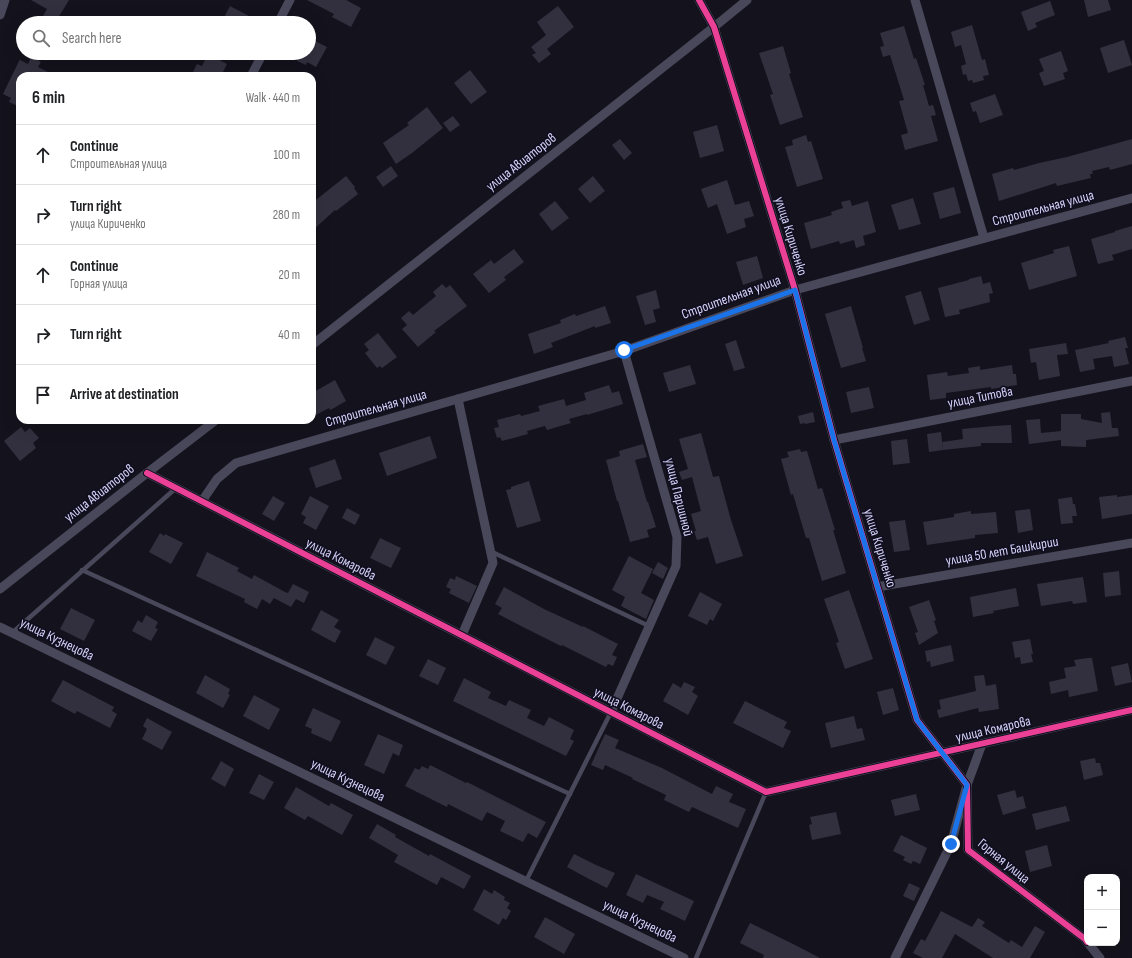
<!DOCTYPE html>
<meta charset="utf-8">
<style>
body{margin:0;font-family:"Sofia Sans Condensed",sans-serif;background:#f6f6f6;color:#202124}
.controls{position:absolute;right:12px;bottom:12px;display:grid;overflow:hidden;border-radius:8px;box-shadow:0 4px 16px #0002}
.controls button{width:36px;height:36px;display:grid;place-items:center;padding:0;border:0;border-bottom:1px solid #e0e0e0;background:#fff;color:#202124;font:20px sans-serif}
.stop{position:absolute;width:12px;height:12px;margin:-9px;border:3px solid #1a73e8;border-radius:50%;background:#fff}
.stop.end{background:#1a73e8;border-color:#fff;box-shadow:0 1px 4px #0008}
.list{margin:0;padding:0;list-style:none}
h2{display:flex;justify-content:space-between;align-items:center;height:52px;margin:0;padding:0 16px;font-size:17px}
h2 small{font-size:13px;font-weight:400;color:#757577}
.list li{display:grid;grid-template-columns:26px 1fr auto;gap:12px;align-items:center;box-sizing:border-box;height:60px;padding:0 16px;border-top:1px solid #e0e0e0}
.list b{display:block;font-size:15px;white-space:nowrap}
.list p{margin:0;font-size:13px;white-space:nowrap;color:#757577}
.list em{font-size:13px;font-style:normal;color:#757577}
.icon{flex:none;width:22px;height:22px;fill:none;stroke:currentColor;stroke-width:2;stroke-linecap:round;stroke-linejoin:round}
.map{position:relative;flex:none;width:1132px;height:958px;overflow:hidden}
.search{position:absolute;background:#fff;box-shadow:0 4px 16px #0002;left:16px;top:16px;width:300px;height:44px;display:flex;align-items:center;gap:10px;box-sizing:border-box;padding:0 14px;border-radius:22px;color:#757577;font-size:15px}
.panel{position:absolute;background:#fff;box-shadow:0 4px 16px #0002;left:16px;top:72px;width:300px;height:352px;border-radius:12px}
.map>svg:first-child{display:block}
.building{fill:#32303e}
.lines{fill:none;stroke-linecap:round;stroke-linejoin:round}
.service{stroke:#49485b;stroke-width:4.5}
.minor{stroke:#49485b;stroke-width:9}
.cycleway-casing{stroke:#110f1f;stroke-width:8}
.cycleway{stroke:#ea4096;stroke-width:6}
.route{stroke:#1a73e8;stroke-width:5}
.labels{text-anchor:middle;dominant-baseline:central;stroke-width:3.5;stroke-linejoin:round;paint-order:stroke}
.street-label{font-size:14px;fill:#d5d2fa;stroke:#110f1f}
</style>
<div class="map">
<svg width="1132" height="958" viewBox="0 0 1132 958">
<rect width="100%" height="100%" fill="#14121c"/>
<g class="building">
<path d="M31 0H69L55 23H39L47 9Z"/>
<path d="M307 0H346L361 8 351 27 332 17 334 14Z"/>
<path d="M1084 0H1108L1111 10 1088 17Z"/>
<path d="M1050 1 1055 15 1035 23 1037 27 1028 31 1021 12Z"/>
<path d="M230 6 262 23H221Z"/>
<path d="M558 6 574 27 547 49 551 54 539 63 532 55 536 53 531 47 546 35 537 22Z"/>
<path d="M972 25 982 60 985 59 989 75 983 76 984 80 973 83 972 80 968 81 966 74 963 75 961 66 966 64 961 45 955 47 951 32Z"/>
<path d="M904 26 914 59 916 58 925 85H923L929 106 933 105 936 115 931 116 938 141 905 150 901 135 908 133 899 101 904 100 890 55 883 57 880 47 884 46 880 33Z"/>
<path d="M309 38 327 47 316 67 307 62 306 65 297 61 299 58 290 53H309Z"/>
<path d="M1124 40 1132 65 1108 73 1100 48Z"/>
<path d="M783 46 791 73 789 74 803 117 780 125 770 95 773 94 759 53Z"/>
<path d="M1061 51 1068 71 1063 73 1065 79 1044 86 1039 73 1044 71 1039 59Z"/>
<path d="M208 54 227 64 221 76H191L197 64 202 66Z"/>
<path d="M31 57 41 62 38 67 56 76H20V107L9 102 11 98 3 94 20 59V60L28 64Z"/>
<path d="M470 70 487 92 471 104 454 83Z"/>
<path d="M995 94 1003 115 980 123 976 111 973 112 970 103Z"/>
<path d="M427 107 443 128 412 153 396 164 383 143 409 125 407 123Z"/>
<path d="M453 116 460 125 450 132 443 123Z"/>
<path d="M717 125 724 151 700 158 693 132Z"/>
<path d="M806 135 808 142 811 141 823 179 797 187 785 147 793 145 792 140Z"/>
<path d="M620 139 632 153 624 160 612 145Z"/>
<path d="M1132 139V164L1110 170 1109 167 1092 171 1093 174H1090L1091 178 1057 186 1056 183 999 201 992 174 1013 168 1014 170 1039 163 1067 157Z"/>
<path d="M391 166 398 176 383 187 376 177Z"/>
<path d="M346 176 355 187 354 188 358 194 336 211 335 210 312 231V203Z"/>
<path d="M593 176 605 191 590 203 578 189Z"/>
<path d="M727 180 735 205 749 201 754 216 744 219 746 227 727 234 717 204 708 208 701 189Z"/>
<path d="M954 187 961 213 940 219 933 193Z"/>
<path d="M913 198 921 224 899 230 891 205Z"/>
<path d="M850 200 852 206 868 201 876 232 863 236 865 245 856 248 854 240 840 244 839 241 811 249 804 223 832 215 831 212 843 208 841 202Z"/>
<path d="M555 201 569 218 552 231 539 214Z"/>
<path d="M1132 226V249L1112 255 1114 260 1098 264 1091 239 1115 232V231Z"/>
<path d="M1069 246 1077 276 1029 290 1021 263 1054 253 1053 250Z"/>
<path d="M514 249 524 262 504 277 506 280 489 293 473 274 491 260 494 264Z"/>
<path d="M757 256 763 278 743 285 736 262Z"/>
<path d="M981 276 983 284 990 282 993 293 989 294 990 302 959 310 960 314 945 317 938 288 969 280V279Z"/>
<path d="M442 284 446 288 450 285 467 306 434 331 436 332 418 347 402 329 407 325 401 318 409 311 413 315 436 296 433 292Z"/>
<path d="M656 290 660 308 653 310 656 322 645 325 636 296Z"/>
<path d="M921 291 930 320 914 325 905 296Z"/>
<path d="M605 306 611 323 595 328V326L551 343 553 347 534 354 528 334 561 323 560 320 575 314 576 316Z"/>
<path d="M851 306 863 348H862L866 361 841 368 825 314Z"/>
<path d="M378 333 397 357 382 368 380 366 377 368 365 353 369 350 364 344Z"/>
<path d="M1125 337 1128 348H1125L1129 364 1114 367 1112 356 1093 359 1095 369 1080 372 1075 350 1109 343 1108 341Z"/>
<path d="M736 340 745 368 734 371 725 344Z"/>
<path d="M1066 343 1068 354 1057 355 1060 376 1039 380 1036 362 1031 363 1029 349Z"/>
<path d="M690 365 696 384 669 392 663 373Z"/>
<path d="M1012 365 1013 374H1016L1017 385 991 389V387L946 393V398L930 400 927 375 947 372 948 376 969 373 968 368 980 366V370Z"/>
<path d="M335 380 346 401 334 408 330 410 329 408 312 417V393Z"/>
<path d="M609 385 612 393 619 391 623 404 587 415V414L569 419 571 423 547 430 545 426 527 431 528 434 502 441 500 437 497 438 494 428 499 427 497 420 520 414 521 416 540 411 538 406 564 399 566 406 586 400 584 393Z"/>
<path d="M869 387 874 408 851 413 846 392Z"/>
<path d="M813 412 815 422 805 424V423L800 424 798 416Z"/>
<path d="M1110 412 1112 428H1118L1119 436 1086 440V447L1061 446V440L1029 444 1026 420 1040 419 1041 433 1061 431V414H1081V419L1102 423 1101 413Z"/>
<path d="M1011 425 1012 443H981V446L943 450 942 442 963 439 962 429 994 426Z"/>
<path d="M21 427 25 432 30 428 39 438 33 443 36 448 20 461 4 441Z"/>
<path d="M941 432 943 450 929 452 927 434Z"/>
<path d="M701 433 713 477 719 476 731 520 743 556 716 564 708 537 697 540 694 531H696L691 514 701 511 692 477 682 480 679 472 688 469 679 439Z"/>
<path d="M430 436 437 458 387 476 379 453Z"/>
<path d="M907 439 910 463 893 465 891 441Z"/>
<path d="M643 444 647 457 635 460 647 502H648L656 527 647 530 649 537 630 542 618 501H617L606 460 620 456 619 451Z"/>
<path d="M800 449 801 452 807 451 818 489 822 488 835 530H833L846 573 822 581 809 538H806L793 494 791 495 781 459 789 457 787 452Z"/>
<path d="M335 459 342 479 316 488 309 468Z"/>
<path d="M529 481 541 521 517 528 506 490 511 489V487Z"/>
<path d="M1117 495V497L1132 495V514L1102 519 1099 497Z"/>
<path d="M273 496 285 503 274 521 262 514Z"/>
<path d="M310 496 329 506 316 530 303 523 306 517 301 514Z"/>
<path d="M1072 497 1073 504H1075L1077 516H1072L1073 523 1061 524 1058 499Z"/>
<path d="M347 508 360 515 355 525 342 518Z"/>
<path d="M1030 509 1033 530 1018 533 1015 511Z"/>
<path d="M971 511V514L996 512 998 533 975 535V538L927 545 923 522 954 517V514Z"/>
<path d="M905 520 910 550 894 552 889 522Z"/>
<path d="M160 533 164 536 165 534 183 543 171 564 149 552Z"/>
<path d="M380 538 401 548 391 568 370 558Z"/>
<path d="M207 552 239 568 237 571 252 579 254 575 285 592 288 593 293 584 309 592 304 603 296 599 291 607 274 598 270 604 262 599 257 609 244 602 245 599 196 576Z"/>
<path d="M629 556 653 569 641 593 654 600 646 619 621 606 625 597 612 590Z"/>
<path d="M658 562 668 568 663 579 652 573Z"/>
<path d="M1119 571 1121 595 1105 597 1103 573Z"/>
<path d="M456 576 477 586 469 603 449 593 451 589 446 587 450 578 455 580Z"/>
<path d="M1083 577 1087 602 1073 604 1072 601 1041 606 1037 584Z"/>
<path d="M504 587 544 609 583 627V626L618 644 612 655 617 657 613 666 608 664 606 667 562 645 561 646 523 627 498 614 502 608 495 604Z"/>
<path d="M1016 588 1019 606 993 611 994 613 973 617 970 597Z"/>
<path d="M849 590 873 659 845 669 836 643 839 642 824 599Z"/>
<path d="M700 592 722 604 713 621 710 619 707 625 688 616Z"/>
<path d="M929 600 936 620 934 621 938 633 919 645 915 633 918 632 909 607Z"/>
<path d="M71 608 95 620 84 641 60 629Z"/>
<path d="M321 610 339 620 334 627 341 631 335 643 311 630Z"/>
<path d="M146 615 158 622 155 628 158 629 151 641 132 631 138 620 142 623Z"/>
<path d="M375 637 395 647 386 665 366 655Z"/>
<path d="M1030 639 1033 654H1031L1033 662 1021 664 1020 657 1015 658 1012 642Z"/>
<path d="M951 645 954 661 931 667 930 661 927 662 925 651Z"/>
<path d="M1088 658H1092L1098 691 1069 697 1068 690 1051 694 1049 682 1066 678 1064 668 1076 666 1074 660Z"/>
<path d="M428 659 446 668 438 685 419 676Z"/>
<path d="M1128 663 1132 682 1115 686 1111 667Z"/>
<path d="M205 675 230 689 228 694 230 695 223 708 196 693Z"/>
<path d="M984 675 986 686 996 684 999 709 979 712 978 708 939 718 937 710 941 709 939 700 976 691 974 676Z"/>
<path d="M464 678 491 692 488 698 506 706 509 700 531 710 527 718 544 726 549 717 574 730 570 739 574 741 566 756 453 701Z"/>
<path d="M63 680 114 707 112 711 117 714 110 728 77 711 75 714 51 701Z"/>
<path d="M684 682 695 687 692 692 698 696 688 715 663 701 673 683 681 688Z"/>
<path d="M893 688 899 710 883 715 877 692Z"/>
<path d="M254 695 280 709 269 730 243 716Z"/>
<path d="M745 701 787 722 784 728 791 731 783 748 733 723Z"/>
<path d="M313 708 341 721 331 742 311 733 312 729 305 726Z"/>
<path d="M854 716 857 729 862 728 865 740 831 748 825 723Z"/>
<path d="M147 718 172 732 162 750 142 739 147 729 143 726Z"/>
<path d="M378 734 403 745 399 756 393 753 384 774 364 765Z"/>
<path d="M605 734 619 740 615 748 662 768 712 794 716 786 733 794 729 802 746 809 738 828 692 807 689 812 664 800 666 795 632 779 633 778 605 765 603 770 591 765Z"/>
<path d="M1095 758 1096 763H1100L1103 775 1084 780 1080 761Z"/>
<path d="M221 761 234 769 225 787 211 779Z"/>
<path d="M430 765 466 783 467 782 546 822 537 838 528 833 523 842 500 831 505 821 487 812 482 821 448 804 447 807 405 786 415 768 419 770 422 766 428 769Z"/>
<path d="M259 774 274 782 264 800 249 793Z"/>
<path d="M296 787 329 806 331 803 353 815 342 835 308 816 305 820 284 808Z"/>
<path d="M1015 790 1017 798 1023 796 1026 808 1003 815 997 795Z"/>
<path d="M916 794 920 810 895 816 891 800Z"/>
<path d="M1066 806 1070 821 1036 830 1032 814Z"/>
<path d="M836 812 841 834 812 840 809 825 812 824 810 817Z"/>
<path d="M377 824 396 835 395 837 429 856 430 854 471 876 464 889 441 877 437 885 394 862 398 855 369 838Z"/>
<path d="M901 835 927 848 920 864 913 861 911 864 903 860 905 857 893 851Z"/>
<path d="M1047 845 1052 866 1030 872 1025 851Z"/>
<path d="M574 854 596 865 615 873 607 888 589 879 567 867Z"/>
<path d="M636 874 694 901 685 921 660 909 664 902 647 895 643 903 626 895Z"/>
<path d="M909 883 920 888 914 901 903 896Z"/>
<path d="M484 889 492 894 494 890 505 897 504 900 510 903 507 908 511 911 506 920 503 918 499 925 473 910Z"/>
<path d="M941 911 972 927 978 918 985 922 982 926 1009 943 1011 940 1022 947 1035 926 1045 932 1030 958H993L955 934 942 958H923L913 953 921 939 925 941Z"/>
<path d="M545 917 575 934 564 954 534 937Z"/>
<path d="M750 923 795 945 820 958H763L764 955 740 943Z"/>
</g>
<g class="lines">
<g class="service">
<path d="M490 551 649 626"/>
<path d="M82 570 570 794"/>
<path d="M12 633 176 488"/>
<path d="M526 881 611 712"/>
<path d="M696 958 766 792"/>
</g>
<g class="minor">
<path d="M699 0 714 27 795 290 834 440 917 720 967 785 968 850 1085 939 1087 942"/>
<path d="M915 0 984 238"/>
<path d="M0 15 5 0"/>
<path d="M278 23 290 0"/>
<path d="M251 76 263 53"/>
<path d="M312 345 714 27 747 0"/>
<path d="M458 399 493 563 462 635"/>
<path d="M834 440 1132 381"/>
<path d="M147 473 766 792 1132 710"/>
<path d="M202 501 217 479 236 463 624 351 795 290 1132 198"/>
<path d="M877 587 1132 543"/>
<path d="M0 589 147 473 216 420"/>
<path d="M0 627 684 958"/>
<path d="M611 712 676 566 677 537 624 351"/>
<path d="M1088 943 1100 958"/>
<path d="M895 958 951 844 967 785 982 744"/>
</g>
<defs>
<g id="cycleway">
<path d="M699 0 714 27 795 290 834 440 917 720 967 785 968 850 1085 939 1087 942"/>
<path d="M147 473 766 792 1132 710"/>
</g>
</defs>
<use href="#cycleway" class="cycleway-casing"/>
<use href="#cycleway" class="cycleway"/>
</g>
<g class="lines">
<path class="route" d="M624 350 795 290 834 440 917 720 967 785 951 844"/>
</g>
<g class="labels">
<g class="street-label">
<text transform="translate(521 162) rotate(-38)">улица Авиаторов</text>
<text transform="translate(1043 208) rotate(-15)">Строительная улица</text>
<text transform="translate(791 236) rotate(73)">улица Кириченко</text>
<text transform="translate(731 297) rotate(-20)">Строительная улица</text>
<text transform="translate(980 397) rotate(-11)">улица Титова</text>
<text transform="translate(376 408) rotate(-16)">Строительная улица</text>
<text transform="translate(99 493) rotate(-38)">улица Авиаторов</text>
<text transform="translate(679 497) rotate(76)">улица Паршиной</text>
<text transform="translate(880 548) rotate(73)">улица Кириченко</text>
<text transform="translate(1002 551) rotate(-10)">улица 50 лет Башкирии</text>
<text transform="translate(341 559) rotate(27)">улица Комарова</text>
<text transform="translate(57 639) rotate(26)">улица Кузнецова</text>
<text transform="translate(629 708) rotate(27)">улица Комарова</text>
<text transform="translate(993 729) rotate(-13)">улица Комарова</text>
<text transform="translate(348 780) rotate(26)">улица Кузнецова</text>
<text transform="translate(1004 861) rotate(39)">Горная улица</text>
<text transform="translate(640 921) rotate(26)">улица Кузнецова</text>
</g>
</g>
</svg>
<div class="controls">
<button>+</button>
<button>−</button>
</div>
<div class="stop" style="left:624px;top:350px"></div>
<div class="stop end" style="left:951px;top:844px"></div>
<div class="search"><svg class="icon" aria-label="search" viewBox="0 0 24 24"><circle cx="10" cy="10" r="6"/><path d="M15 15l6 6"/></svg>Search here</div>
<section class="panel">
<h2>6 min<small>Walk · 440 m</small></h2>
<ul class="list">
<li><svg class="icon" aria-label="ahead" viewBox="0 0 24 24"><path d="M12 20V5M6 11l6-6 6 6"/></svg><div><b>Continue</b><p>Строительная улица</p></div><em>100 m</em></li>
<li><svg class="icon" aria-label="right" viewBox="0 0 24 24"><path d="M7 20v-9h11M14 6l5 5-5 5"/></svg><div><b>Turn right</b><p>улица Кириченко</p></div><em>280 m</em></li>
<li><svg class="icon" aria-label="ahead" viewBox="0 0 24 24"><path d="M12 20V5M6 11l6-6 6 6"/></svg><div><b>Continue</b><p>Горная улица</p></div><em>20 m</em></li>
<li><svg class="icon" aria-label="right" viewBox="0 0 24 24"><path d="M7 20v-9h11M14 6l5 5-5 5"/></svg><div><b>Turn right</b></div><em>40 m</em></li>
<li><svg class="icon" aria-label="arrive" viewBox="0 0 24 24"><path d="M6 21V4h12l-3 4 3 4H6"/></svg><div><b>Arrive at destination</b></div></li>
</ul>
</section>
</div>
